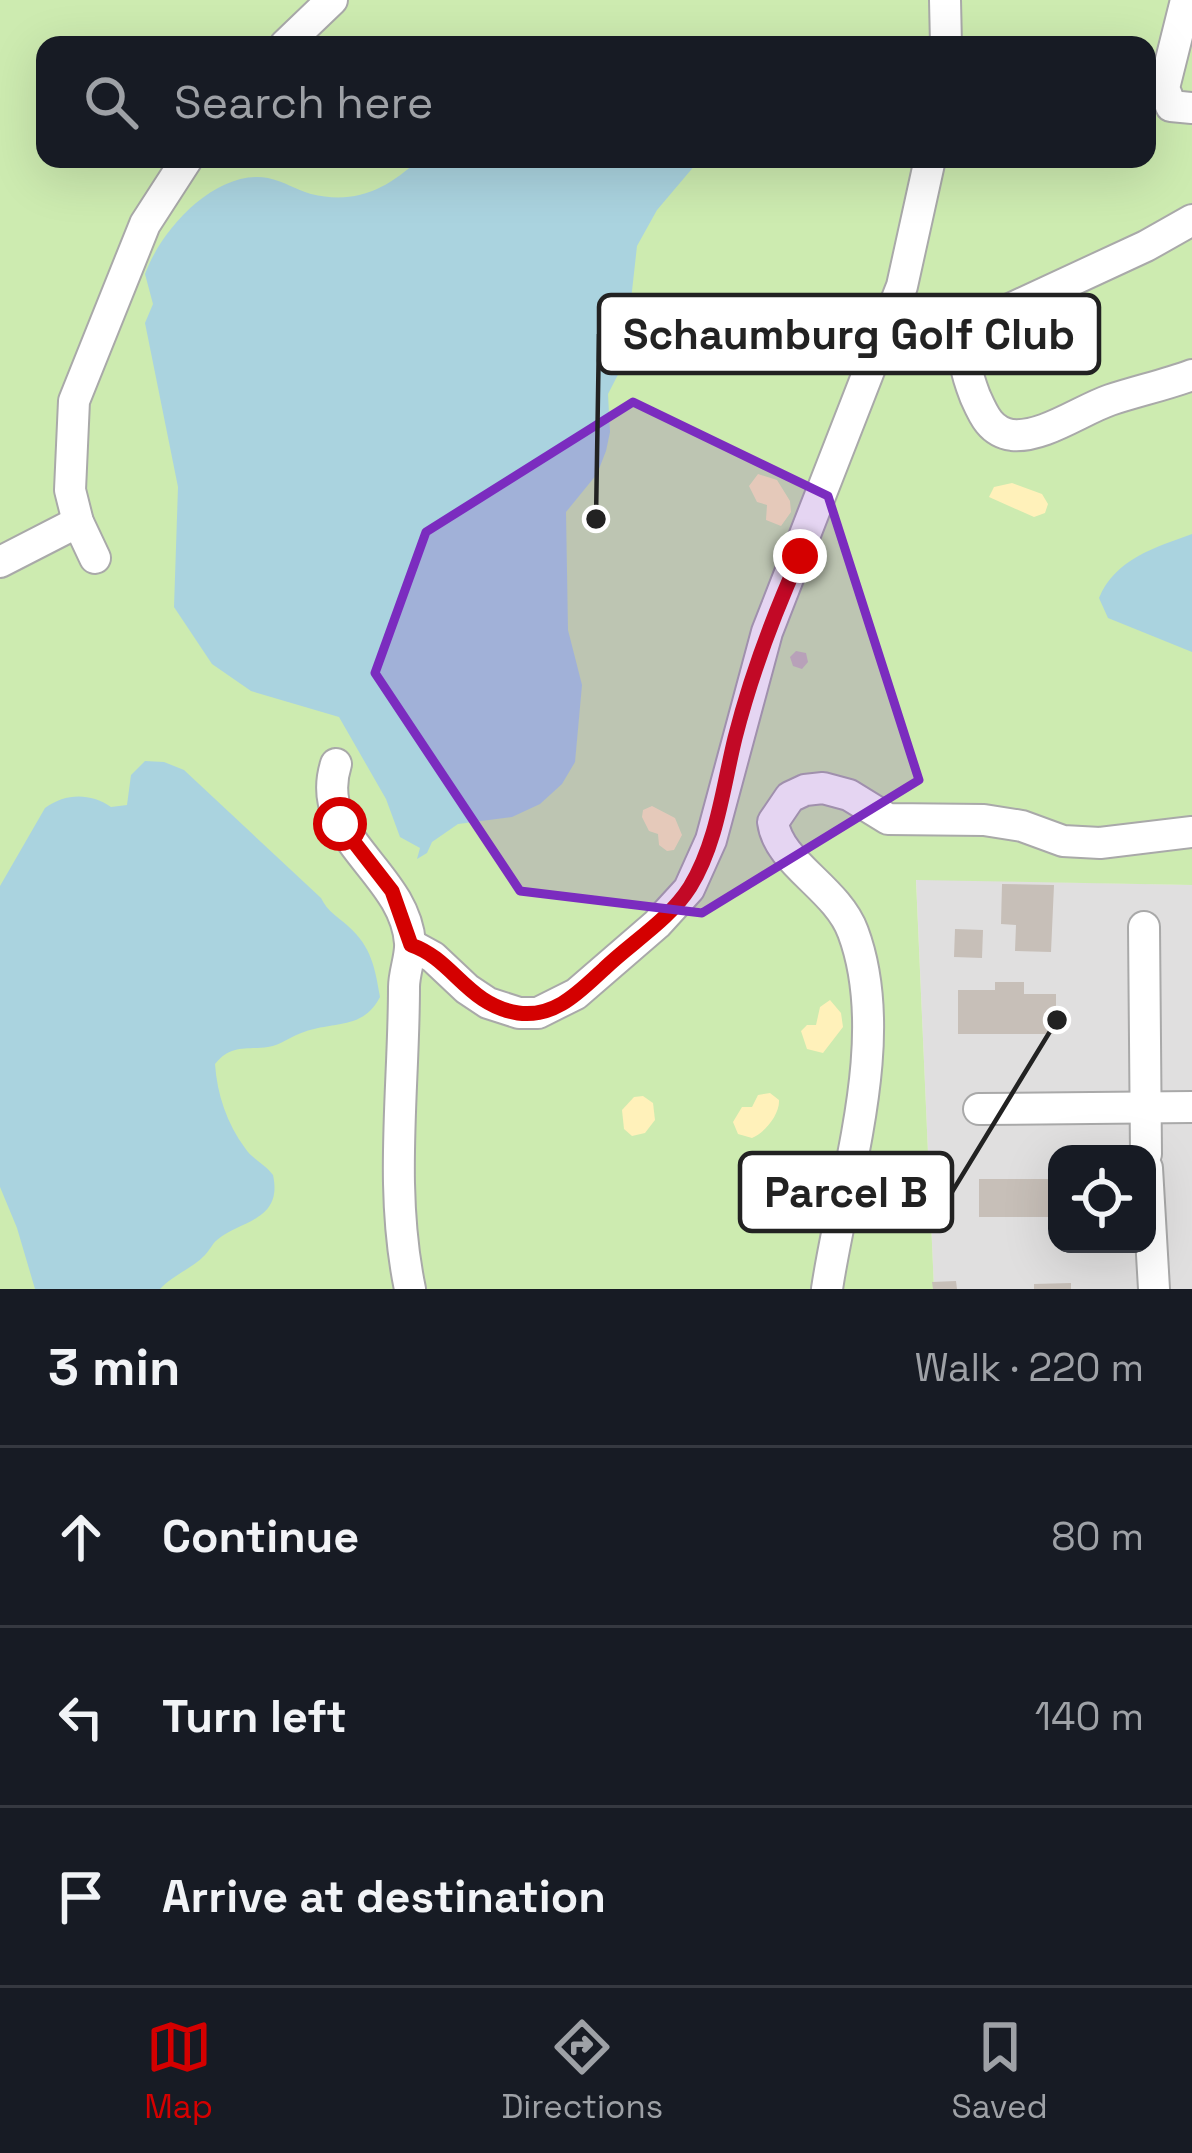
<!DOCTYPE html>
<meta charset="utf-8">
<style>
body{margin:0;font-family:"Space Grotesk",sans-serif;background:#242831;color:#f1f3f6}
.controls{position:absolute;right:36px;bottom:36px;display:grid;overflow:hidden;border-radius:24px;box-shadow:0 12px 48px #0002}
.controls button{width:108px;height:108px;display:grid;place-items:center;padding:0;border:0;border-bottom:3px solid #363941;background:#171b24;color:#f1f3f6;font:60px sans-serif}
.stop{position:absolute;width:36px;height:36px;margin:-27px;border:9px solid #d40000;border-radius:50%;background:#fff}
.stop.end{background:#d40000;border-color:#fff;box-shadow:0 3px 12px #0008}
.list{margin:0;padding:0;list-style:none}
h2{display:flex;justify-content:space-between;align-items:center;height:156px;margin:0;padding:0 48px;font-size:51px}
h2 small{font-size:39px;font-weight:400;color:#9ea1a6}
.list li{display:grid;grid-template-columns:78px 1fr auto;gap:36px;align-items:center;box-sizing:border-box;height:180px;padding:0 48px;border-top:3px solid #363941}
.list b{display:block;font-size:45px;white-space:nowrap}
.list em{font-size:39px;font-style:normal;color:#9ea1a6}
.icon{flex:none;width:66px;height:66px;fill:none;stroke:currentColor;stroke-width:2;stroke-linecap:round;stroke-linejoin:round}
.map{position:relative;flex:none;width:1192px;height:1289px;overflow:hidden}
.search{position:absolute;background:#171b24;box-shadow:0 12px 48px #0002;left:36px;right:36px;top:36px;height:132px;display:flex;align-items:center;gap:30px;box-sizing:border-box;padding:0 42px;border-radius:24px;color:#9ea1a6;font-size:45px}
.sheet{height:696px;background:#171b24}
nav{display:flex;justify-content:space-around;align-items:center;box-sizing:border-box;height:168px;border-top:3px solid #363941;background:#171b24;font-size:33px;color:#9ea1a6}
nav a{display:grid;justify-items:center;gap:6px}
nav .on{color:#d40000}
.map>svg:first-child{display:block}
.residential{fill:#e0dfdf;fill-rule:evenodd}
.grass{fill:#cdebb0;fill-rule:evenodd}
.sand{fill:#fff1ba}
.water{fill:#aad3df}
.building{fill:#c7bfb8}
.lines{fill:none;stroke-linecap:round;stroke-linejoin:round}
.minor-casing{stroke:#a9a9a9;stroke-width:34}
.minor{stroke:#fff;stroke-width:30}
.route{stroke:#d40000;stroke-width:15}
.marked{fill:#7b2cbf;fill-opacity:0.2;stroke:#7b2cbf;stroke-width:9;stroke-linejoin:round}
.leader{fill:none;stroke:#222;stroke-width:4.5}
.callout-dot{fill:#222;stroke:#fff;stroke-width:4.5}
.callout{fill:#fff;stroke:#222;stroke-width:4.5}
.callout-label{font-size:42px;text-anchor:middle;font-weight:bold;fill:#222}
</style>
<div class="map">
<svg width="1192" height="1289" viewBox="0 0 1192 1289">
<rect width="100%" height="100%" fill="#f2efe9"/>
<path class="residential" d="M916 879 1192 885V1289H934ZM1057 1154H1147V1244H1057Z"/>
<path class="grass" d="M0 0H1192V885L916 880 934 1289H0ZM45 45H1147V159H45Z"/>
<g class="sand">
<path d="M758 474 777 480 790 501 791 512 781 526 766 520 767 505 757 502 749 486Z"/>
<path d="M1012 483 1042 494 1048 504 1045 513 1034 517 989 497 994 487Z"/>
<path d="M652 806 675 818 682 835 674 850 667 851 659 845 658 834 649 831 642 817 643 810Z"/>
<path d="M830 1000 841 1013 843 1027 823 1053 807 1049 801 1031 807 1025H816L820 1007Z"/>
<path d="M770 1093 779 1100C780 1114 765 1133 752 1138L738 1134 733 1122 742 1107H752L758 1095Z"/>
<path d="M643 1096 653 1103 655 1120 645 1133 632 1136 624 1129 622 1110 634 1097Z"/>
</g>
<g class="water">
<path d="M419 159H683L696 164 657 210 637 246 624 363 608 394 610 432 606 451 597 474 566 512 568 630 582 685 575 762 562 784 540 804 512 817 458 824 432 842 427 853 417 859 420 848 400 837 386 799 339 717 251 691 212 664 174 607 178 487 145 323 153 304 145 274C161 230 215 169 268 178 283 181 297 190 311 194 355 205 388 189 419 159Z"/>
<path d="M1192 534V652L1108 618 1099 598C1115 559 1156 547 1192 534Z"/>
<path d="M145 761 164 762 184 770 321 898C328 912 337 916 348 926 372 947 375 969 380 997 363 1030 334 1021 304 1032 291 1036 281 1045 268 1047 246 1050 231 1044 215 1064 217 1094 227 1124 245 1148 252 1159 265 1164 273 1175 283 1221 241 1220 217 1240 212 1244 210 1250 205 1255 193 1268 173 1275 160 1289H35L17 1228 0 1187V886L45 808C66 793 90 793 111 807L127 805 131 775Z"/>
</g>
<g class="building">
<path d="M796 651 806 653 808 662 802 669 793 666 790 657Z"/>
<path d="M1002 884 1054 885 1051 952 1015 951 1016 925 1001 924Z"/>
<path d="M955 929 983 930 982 958 954 957Z"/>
<path d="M995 982H1024V994H1056V1034H958V990H995Z"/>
<rect x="979" y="1179" width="78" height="38"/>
<path d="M956 1281 957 1289H933L932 1282Z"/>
<path d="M1071 1283V1289H1034V1284Z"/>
</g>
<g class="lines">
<defs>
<g id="minor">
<path d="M945 0 946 45"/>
<path d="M1186 0 1164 88 1171 106 1192 108"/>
<path d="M285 45 332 0"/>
<path d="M1192 220 1146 246 984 321 968 332C960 353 967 375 975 396 983 414 990 432 1012 435 1043 438 1081 410 1110 400 1137 391 1165 385 1192 375"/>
<path d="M889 323 968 332"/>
<path d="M95 558 78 522 70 490 74 401 145 224 187 159"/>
<path d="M0 562 78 522"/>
<path d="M336 764C312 838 405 872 410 943 411 956 404 973 404 987 404 1088 389 1189 410 1289"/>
<path d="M1144 927 1146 1154"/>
<path d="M411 945 433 957 467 989 488 1003 519 1013H538L576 994 657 924 689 889 711 840 767 632 902 286 930 159"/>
<path d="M979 1109 1192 1107"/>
<path d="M1147 1168 1154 1289"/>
<path d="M827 1289C843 1180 893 1039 853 932 837 888 778 863 773 822L790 797 805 790 823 788 849 795 888 819 984 820 1022 826 1063 841 1100 843 1192 832"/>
</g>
</defs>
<use href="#minor" class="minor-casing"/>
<use href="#minor" class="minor"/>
</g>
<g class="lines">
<path class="route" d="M340 824 392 891 411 945C453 959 467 1005 518 1013 555 1018 579 992 604 969 632 942 669 920 690 887 717 843 723 787 735 738 751 675 773 616 800 556"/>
</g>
<path class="marked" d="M633 402 828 496 919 780 702 913 520 891 375 673 426 532Z"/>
<path class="leader" d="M596 519L599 334M1057 1020L952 1192"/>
<g class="callout-dot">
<circle cx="596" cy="519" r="12"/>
<circle cx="1057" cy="1020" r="12"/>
</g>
<g class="callout">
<rect x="599" y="295" width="500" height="78" rx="12"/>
<rect x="740" y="1153" width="212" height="78" rx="12"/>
</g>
<g class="callout-label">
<text x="849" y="349">Schaumburg Golf Club</text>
<text x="846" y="1207">Parcel B</text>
</g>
</svg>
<div class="controls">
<button><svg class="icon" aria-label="locate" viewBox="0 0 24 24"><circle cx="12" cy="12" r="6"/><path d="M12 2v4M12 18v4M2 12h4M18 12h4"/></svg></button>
</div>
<div class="stop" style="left:340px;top:824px"></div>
<div class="stop end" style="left:800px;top:556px"></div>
<div class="search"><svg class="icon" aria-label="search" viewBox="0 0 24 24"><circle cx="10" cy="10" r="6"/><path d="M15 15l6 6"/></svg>Search here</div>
</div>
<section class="sheet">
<h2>3 min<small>Walk · 220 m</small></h2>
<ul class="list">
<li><svg class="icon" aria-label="ahead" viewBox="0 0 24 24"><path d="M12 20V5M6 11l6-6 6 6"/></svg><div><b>Continue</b></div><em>80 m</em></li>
<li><svg class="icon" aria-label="left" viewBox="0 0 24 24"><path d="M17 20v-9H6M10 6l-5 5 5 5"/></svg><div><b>Turn left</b></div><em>140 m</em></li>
<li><svg class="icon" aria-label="arrive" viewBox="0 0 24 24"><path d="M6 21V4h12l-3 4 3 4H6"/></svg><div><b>Arrive at destination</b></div></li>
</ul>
</section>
<nav>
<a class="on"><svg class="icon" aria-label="map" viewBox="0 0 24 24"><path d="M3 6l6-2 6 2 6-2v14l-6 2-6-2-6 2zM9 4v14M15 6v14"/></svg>Map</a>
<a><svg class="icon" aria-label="directions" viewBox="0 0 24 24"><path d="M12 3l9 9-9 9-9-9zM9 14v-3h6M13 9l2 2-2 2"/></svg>Directions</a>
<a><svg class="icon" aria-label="saved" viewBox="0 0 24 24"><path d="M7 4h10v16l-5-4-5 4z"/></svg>Saved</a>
</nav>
